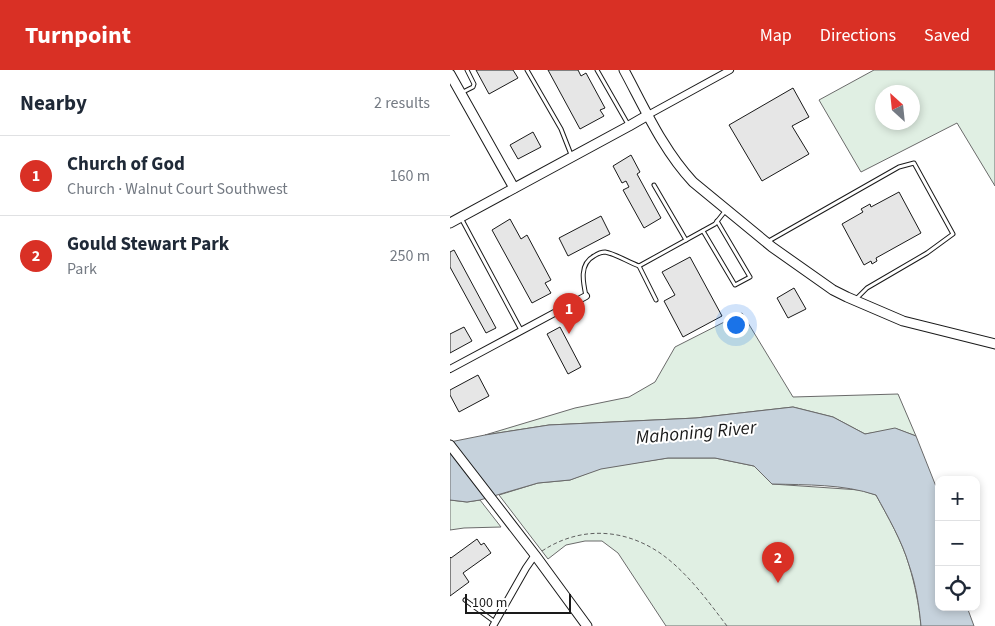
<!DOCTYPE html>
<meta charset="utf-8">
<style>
body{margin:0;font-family:"Source Sans 3",sans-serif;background:#f2f2f3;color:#1f2937}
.controls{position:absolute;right:15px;bottom:15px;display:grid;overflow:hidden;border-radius:10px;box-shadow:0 2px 8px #0003}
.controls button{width:45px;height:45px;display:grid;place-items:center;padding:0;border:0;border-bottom:1px solid #e0e1e3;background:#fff;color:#1f2937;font:25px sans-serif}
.compass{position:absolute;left:425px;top:15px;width:45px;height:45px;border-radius:50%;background:#fff;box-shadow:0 2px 8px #0003;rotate:333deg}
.scale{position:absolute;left:15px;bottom:12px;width:106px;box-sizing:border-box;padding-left:5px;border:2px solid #1a1a1a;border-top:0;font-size:14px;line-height:18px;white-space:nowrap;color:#1a1a1a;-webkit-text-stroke:4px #fff;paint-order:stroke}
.you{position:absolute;left:285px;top:254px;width:18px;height:18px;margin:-12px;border:4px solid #fff;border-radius:50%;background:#1a73e8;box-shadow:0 0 0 8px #1a73e833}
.badge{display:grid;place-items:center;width:32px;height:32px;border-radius:50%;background:#d93025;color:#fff;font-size:16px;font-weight:700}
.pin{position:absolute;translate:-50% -41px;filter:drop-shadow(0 1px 2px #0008)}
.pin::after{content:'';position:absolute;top:26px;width:18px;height:15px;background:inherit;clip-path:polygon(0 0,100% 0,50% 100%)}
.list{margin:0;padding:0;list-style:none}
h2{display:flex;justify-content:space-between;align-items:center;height:65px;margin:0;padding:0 20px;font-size:21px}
h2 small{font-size:16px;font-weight:400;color:#747a83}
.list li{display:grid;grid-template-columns:32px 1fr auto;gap:15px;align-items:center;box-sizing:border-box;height:80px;padding:0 20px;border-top:1px solid #e0e1e3}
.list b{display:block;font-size:19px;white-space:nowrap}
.list p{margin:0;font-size:16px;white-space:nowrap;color:#747a83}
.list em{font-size:16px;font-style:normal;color:#747a83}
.icon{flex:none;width:28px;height:28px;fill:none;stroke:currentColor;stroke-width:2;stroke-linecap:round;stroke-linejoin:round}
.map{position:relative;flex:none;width:545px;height:556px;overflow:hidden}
header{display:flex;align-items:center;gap:30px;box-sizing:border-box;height:70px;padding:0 25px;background:#d93025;color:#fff}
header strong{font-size:24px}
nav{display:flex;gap:28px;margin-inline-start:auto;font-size:18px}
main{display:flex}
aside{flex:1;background:#fff}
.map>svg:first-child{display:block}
.green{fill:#e0efe3;stroke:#6a6a6a;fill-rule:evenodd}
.water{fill:#c6d2dc;stroke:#6a6a6a}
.building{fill:#e6e6e6;stroke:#1a1a1a}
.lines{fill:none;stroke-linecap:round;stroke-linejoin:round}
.lane-casing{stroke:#1a1a1a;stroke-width:5}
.street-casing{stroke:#1a1a1a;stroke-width:8}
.secondary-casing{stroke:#1a1a1a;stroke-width:11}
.path{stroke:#5f5f5f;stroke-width:1;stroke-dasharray:4 2.5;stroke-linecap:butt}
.lane{stroke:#fff;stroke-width:3}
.street{stroke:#fff;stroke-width:6}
.secondary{stroke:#fff;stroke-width:9}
.labels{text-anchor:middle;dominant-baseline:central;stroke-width:4;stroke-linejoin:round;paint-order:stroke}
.water-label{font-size:19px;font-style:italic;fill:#1a1a1a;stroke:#fff}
</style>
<header>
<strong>Turnpoint</strong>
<nav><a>Map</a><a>Directions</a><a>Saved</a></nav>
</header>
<main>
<aside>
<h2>Nearby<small>2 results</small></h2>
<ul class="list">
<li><span class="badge">1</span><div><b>Church of God</b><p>Church · Walnut Court Southwest</p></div><em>160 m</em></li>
<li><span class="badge">2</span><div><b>Gould Stewart Park</b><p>Park</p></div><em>250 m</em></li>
</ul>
</aside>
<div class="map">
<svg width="545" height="556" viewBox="0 0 545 556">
<rect width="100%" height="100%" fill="#fff"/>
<g class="green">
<path d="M424 0H545V116L507 53 411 102 369 30ZM462 22V52H432V22Z"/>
<path d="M292 243 343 327 448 324 466 366 447 359 415 364 383 347 343 337 246 348 99 355 35 365 125 338 179 327 205 312 225 277Z"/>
<path d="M218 388H265L304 396 322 414 410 420 426 425C438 447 452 471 459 495 465 515 469 535 471 556H216L168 483 152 471H135L116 475 98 489 49 425 88 413 120 410 151 398Z"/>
<path d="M0 430 17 432 30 430 51 457 14 458 0 460Z"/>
</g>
<path class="water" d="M343 337 383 347 415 364 445 358 466 366 489 424V537H517L524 556H471C469 535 466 515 459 495 452 471 438 447 426 425 393 414 357 415 322 414L304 396 265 388H218L151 399 120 410 88 413 30 430 17 432 0 430V372L35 365 99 355 246 348Z"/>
<g class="building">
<path d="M26 0H63L68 8 39 24Z"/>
<path d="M98 0H128L131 6 136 3 155 38 150 40 154 46 130 59Z"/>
<path d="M343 18 359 47 342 56 359 84 312 111 279 55Z"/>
<path d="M83 62 91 77 68 89 60 75Z"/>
<path d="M181 85 190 102 187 104 211 148 194 158 173 120 179 117 176 111 172 113 163 96Z"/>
<path d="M449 122 471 163 426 188 427 191 422 194 421 191 414 195 392 154 413 142 411 139 420 134 421 137Z"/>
<path d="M151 146 160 164 118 186 109 168Z"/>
<path d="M60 149 71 169 77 165 101 210 95 213 101 223 82 233 42 160Z"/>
<path d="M4 180 46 258 36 263 0 197V182Z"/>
<path d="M240 187 272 246 233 267 214 231 225 225 212 202Z"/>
<path d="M344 218 356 239 338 248 327 228Z"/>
<path d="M14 257 22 271 0 283V264Z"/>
<path d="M110 257 131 297 118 304 97 264Z"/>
<path d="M28 305 39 326 9 342 0 325V320Z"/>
<path d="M27 469 31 475 34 473 41 483 13 503 19 512 0 526V487L1 488Z"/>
</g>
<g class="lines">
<defs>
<g id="lane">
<path d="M77 0 111 59 122 87"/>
<path d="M147 0 179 56"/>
<path d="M11 23 23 17 24 14 17 0"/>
<path d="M204 115 236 170"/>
<path d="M11 148 71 260"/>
<path d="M253 161 285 215 300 207 267 151"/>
<path d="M317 172 449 97 464 93 503 164 477 183 417 218 406 229"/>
<path d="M189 196 206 230"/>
<path d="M136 226C133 212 129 194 144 186 147 184 151 182 155 182 166 184 178 192 189 196L265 154 276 140"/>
<path d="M15 530 45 552"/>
</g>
<g id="street">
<path d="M198 45 280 0"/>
<path d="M0 299 136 226"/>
<path d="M43 556 76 498 85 485"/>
</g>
<g id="secondary">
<path d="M174 0C195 39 213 80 243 112L322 177 383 220 397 227 453 251 545 274"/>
<path d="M0 4 64 118"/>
<path d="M0 153 179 56 198 45"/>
<path d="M0 375 85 485 137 556"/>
</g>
</defs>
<use href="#lane" class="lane-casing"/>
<use href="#street" class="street-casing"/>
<use href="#secondary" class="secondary-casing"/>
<path class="path" d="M92 481C136 452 187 460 225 495 245 513 261 535 277 556"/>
<use href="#lane" class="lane"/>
<use href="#street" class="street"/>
<use href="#secondary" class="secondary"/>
</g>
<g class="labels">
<g class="water-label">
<text transform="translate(246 363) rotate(-5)">Mahoning River</text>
</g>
</g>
</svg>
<div class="controls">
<button>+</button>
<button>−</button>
<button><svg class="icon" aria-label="locate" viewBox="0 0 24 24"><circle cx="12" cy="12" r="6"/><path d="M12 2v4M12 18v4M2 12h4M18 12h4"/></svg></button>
</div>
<svg class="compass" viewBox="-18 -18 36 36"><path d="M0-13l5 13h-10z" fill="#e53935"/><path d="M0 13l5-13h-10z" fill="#747a83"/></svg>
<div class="scale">100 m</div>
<div class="you"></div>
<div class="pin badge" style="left:119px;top:264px">1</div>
<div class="pin badge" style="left:328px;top:513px">2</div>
</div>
</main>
